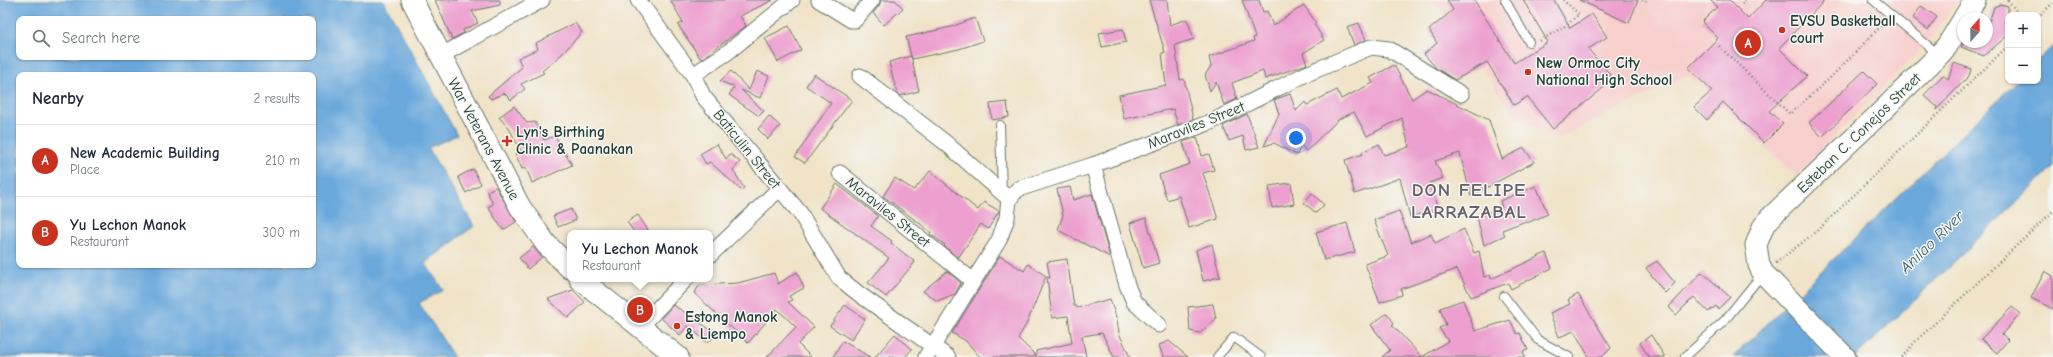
<!DOCTYPE html>
<meta charset="utf-8">
<style>
body{margin:0;font-family:"Comic Neue",sans-serif;background:#f2f2f3;color:#1f2937}
.controls{position:absolute;right:12px;top:12px;display:grid;overflow:hidden;border-radius:8px;box-shadow:0 1px 3px #0004}
.controls button{width:36px;height:36px;display:grid;place-items:center;padding:0;border:0;border-bottom:1px solid #e0e1e3;background:#fff;color:#1f2937;font:20px sans-serif}
.compass{position:absolute;left:1957px;top:12px;width:36px;height:36px;border-radius:50%;background:#fff;box-shadow:0 1px 3px #0004;rotate:21deg}
.you{position:absolute;left:1296px;top:138px;width:14px;height:14px;margin:-10px;border:3px solid #fff;border-radius:50%;background:#1a73e8;box-shadow:0 0 0 6px #1a73e833}
.badge{display:grid;place-items:center;width:26px;height:26px;border-radius:50%;background:#c8321e;color:#fff;font-size:13px;font-weight:700}
.pin{position:absolute;translate:-50% -50%;border:2px solid #fff;box-shadow:0 1px 4px #0006}
.popup{position:absolute;left:567px;top:230px;width:146px;height:52px;box-sizing:border-box;display:grid;place-content:center;border-radius:8px;background:#fff;filter:drop-shadow(0 1px 3px #0005);font-size:13px;white-space:nowrap;color:#747a83}
.popup b{font-size:15px;color:#1f2937}
.popup::after{content:'';position:absolute;left:50%;top:100%;margin-left:-8px;border:8px solid transparent;border-top-color:#fff}
.list{margin:0;padding:0;list-style:none}
h2{display:flex;justify-content:space-between;align-items:center;height:52px;margin:0;padding:0 16px;font-size:17px}
h2 small{font-size:13px;font-weight:400;color:#747a83}
.list li{display:grid;grid-template-columns:26px 1fr auto;gap:12px;align-items:center;box-sizing:border-box;height:72px;padding:0 16px;border-top:1px solid #e0e1e3}
.list b{display:block;font-size:15px;white-space:nowrap}
.list p{margin:0;font-size:13px;white-space:nowrap;color:#747a83}
.list em{font-size:13px;font-style:normal;color:#747a83}
.icon{flex:none;width:22px;height:22px;fill:none;stroke:currentColor;stroke-width:2;stroke-linecap:round;stroke-linejoin:round}
.map{position:relative;flex:none;width:2053px;height:357px;overflow:hidden}
.search{position:absolute;background:#fff;box-shadow:0 1px 3px #0004;left:16px;top:16px;width:300px;height:44px;display:flex;align-items:center;gap:10px;box-sizing:border-box;padding:0 14px;border-radius:8px;color:#747a83;font-size:15px}
.panel{position:absolute;background:#fff;box-shadow:0 1px 3px #0004;left:16px;top:72px;width:300px;height:196px;border-radius:8px}
.map>svg:first-child{display:block}
.built{fill:#f7d0ce}
.water{fill:#6aa8dc;stroke:#447288;fill-rule:evenodd}
.building{fill:#eda0cf}
.lines{fill:none;stroke-linecap:round;stroke-linejoin:round}
.service-casing{stroke:#687768;stroke-width:10}
.minor-casing{stroke:#687768;stroke-width:17}
.secondary-casing{stroke:#687768;stroke-width:23}
.path{stroke:#687768;stroke-width:2.5;stroke-dasharray:1 3;stroke-linecap:butt}
.service{stroke:#fff;stroke-width:8}
.minor{stroke:#fff;stroke-width:15}
.secondary{stroke:#fff;stroke-width:21}
.poi-dot{fill:#c8321e;stroke:#f6f6f2;stroke-width:1.5}
.labels{text-anchor:middle;dominant-baseline:central;stroke-width:3;stroke-linejoin:round;paint-order:stroke}
.poi-label{font-size:15px;font-weight:bold;fill:#1f3d34;stroke:#f6f6f2;text-anchor:start}
.street-label{font-size:15px;fill:#1f3d34;stroke:#f6f6f2}
.water-label{font-size:16px;font-style:italic;fill:#365d66;stroke:#f6f6f2}
.district-label{font-size:19px;font-weight:bold;letter-spacing:1px;fill:#67606a;stroke:#f6f6f2}
</style>
<div class="map">
<svg width="2053" height="357" viewBox="0 0 2053 357">
<rect width="100%" height="100%" fill="#f6f6f2"/>
<filter id="ink" filterUnits="userSpaceOnUse"><feTurbulence type="fractalNoise" baseFrequency=".025" numOctaves="2"/><feDisplacementMap in="SourceGraphic" scale="8" xChannelSelector="R" yChannelSelector="G"/><feConvolveMatrix kernelMatrix="1 2 1 2 8 2 1 2 1" color-interpolation-filters="sRGB"/></filter>
<filter id="wash" filterUnits="userSpaceOnUse"><feTurbulence type="fractalNoise" baseFrequency=".012" numOctaves="4" result="noise"/><feDisplacementMap in="SourceGraphic" scale="16" xChannelSelector="R" yChannelSelector="G"/><feGaussianBlur stdDeviation="0.9" result="paint"/><feColorMatrix in="noise" values="0 0 0 0 0 0 0 0 0 0 0 0 0 0 0 0 0 1.4 0 .05"/><feComposite in="paint" operator="in"/></filter>
<g filter="url(#wash)">
<rect width="100%" height="100%" fill="#f0e3c8"/>
<path class="built" d="M1432 0H1958L1925 45 1796 176 1689 75 1555 140 1513 114 1449 18Z"/>
<g class="water">
<path d="M0 0H383L457 135 428 148 474 226 425 263 443 290 419 303 454 357H0ZM19 19H313V57H19ZM19 75H313V265H19Z"/>
<path d="M2053 46V167L1855 357H1733L2017 81H2038V60Z"/>
</g>
<g id="blocks">
<g class="building">
<path d="M435 0H500V5L472 11 478 23 463 30 464 33 452 39Z"/>
<path d="M670 0H773L740 16 746 26 701 59 678 25 683 22Z"/>
<path d="M881 0H895L903 8 884 25 873 13 879 6Z"/>
<path d="M1149 0H1167L1170 25 1187 19 1194 39 1175 45 1180 80 1184 79 1193 119 1178 125 1173 109 1124 119 1119 95 1166 85 1162 53 1165 52Z"/>
<path d="M1242 0H1259L1263 12 1267 11 1273 26 1304 5 1316 23 1314 24 1324 40 1303 53 1307 64 1265 79 1263 71 1232 83 1237 99 1224 105 1216 82 1210 91 1205 75 1211 66 1209 57 1254 41 1253 38 1255 37Z"/>
<path d="M1447 0H1474L1514 63 1548 42 1523 0H1554L1570 28 1592 14 1607 37 1588 49 1614 79 1553 129 1527 97 1514 105 1487 62 1455 80 1436 68 1424 54 1437 43 1429 30 1453 10Z"/>
<path d="M1579 0H1638L1629 23Z"/>
<path d="M1710 0H1729L1748 19 1766 0H1825L1779 48 1807 76 1769 111 1783 124 1764 143 1723 102 1707 120 1694 107 1712 91 1688 68 1718 38 1702 22 1717 7Z"/>
<path d="M2001 4 2008 6V35L1984 56 1961 47 1964 42H1987V28L1994 7Z"/>
<path d="M1921 6 1937 17 1928 30 1913 18Z"/>
<path d="M975 18 983 41 959 49 912 59 906 37 951 27Z"/>
<path d="M575 23 582 32 562 54 542 71 544 73 521 84 525 89 511 100 504 93 491 99 488 96 522 67 518 58 538 49 536 43Z"/>
<path d="M1359 23 1366 40 1354 45 1347 27Z"/>
<path d="M789 26 801 50 778 62 765 38Z"/>
<path d="M1123 29 1126 42 1102 47 1099 33Z"/>
<path d="M911 56 919 91 900 96 897 94 889 62Z"/>
<path d="M1954 63 1971 69 1969 76 1936 110 1937 107 1924 95 1943 75 1948 79Z"/>
<path d="M1394 65 1412 99 1427 89 1489 120 1502 159 1524 148 1534 162 1471 196 1460 153 1435 161 1443 178 1429 183 1438 209 1410 217 1400 178 1355 194 1345 160 1363 154 1362 152 1379 144 1384 155 1409 147 1402 118 1367 136 1354 112 1339 119 1306 151 1301 145 1297 155 1274 143 1264 146 1279 114 1274 100 1290 94 1296 111 1305 102 1307 105 1337 90 1341 99 1373 83 1370 78Z"/>
<path d="M731 71 749 90 757 71 769 76 760 98 741 90 764 111 759 116 729 95 734 87 720 81Z"/>
<path d="M1864 71 1877 84 1822 137 1809 123Z"/>
<path d="M814 74 852 100 805 163 795 157 831 103 806 86Z"/>
<path d="M1007 102 1009 117 992 120 990 104Z"/>
<path d="M514 106 527 123 535 122 544 140 555 136 572 165 532 183 526 168 522 169 515 153 521 151 510 130 499 117Z"/>
<path d="M1247 114 1259 147 1246 150 1243 136 1229 141 1223 126Z"/>
<path d="M769 116 780 126 768 139 758 129Z"/>
<path d="M1197 137 1202 156 1209 154 1214 170 1203 173 1218 219 1189 228 1179 196 1167 200 1159 175 1190 164 1183 142Z"/>
<path d="M717 144 726 159 730 154 740 162 733 170 744 188 741 190 710 162 706 164 700 154Z"/>
<path d="M473 169 481 184 466 193 458 177Z"/>
<path d="M930 171 978 210 984 202 999 211 988 229 981 224 958 258 944 246 945 245 930 234 931 232 883 196 895 178 914 190Z"/>
<path d="M1291 183 1294 204 1272 208 1269 186Z"/>
<path d="M837 184 878 216 871 226 892 241 891 243 915 262 886 297 868 283 889 258 820 208Z"/>
<path d="M1536 186 1548 214 1527 223 1526 221 1502 230 1505 235 1484 245 1477 217 1502 208 1500 201Z"/>
<path d="M496 187 516 222 503 230 488 207 493 204 487 191Z"/>
<path d="M1070 187 1073 200 1092 194 1110 257 1058 230 1063 215 1057 189Z"/>
<path d="M1312 193 1324 205 1316 213 1304 203Z"/>
<path d="M571 209 576 220 558 227 553 216Z"/>
<path d="M1399 211 1411 242 1431 234 1435 243 1464 229 1474 253 1479 251 1484 277 1490 275 1491 279 1546 253 1552 268 1511 289 1508 283 1471 297 1457 269 1401 289 1402 295 1380 302 1365 264 1388 256 1374 220Z"/>
<path d="M638 215 650 233H635L627 222Z"/>
<path d="M1146 218 1159 263 1143 268 1130 223Z"/>
<path d="M1347 223 1355 252 1324 260 1316 232Z"/>
<path d="M1212 244 1220 277 1203 281 1196 250Z"/>
<path d="M533 247 542 257 528 269 519 258Z"/>
<path d="M1000 256 1024 271 1028 264 1046 276 1027 323 1018 338 1036 356V351L1072 343 1068 316 1052 318 1047 277 1050 278 1047 262 1067 259 1074 306H1076L1077 308 1110 299 1117 320 1119 333 1130 357H1114L1102 333 1082 336 1086 357H980L966 341 952 333Z"/>
<path d="M1657 261 1675 283 1665 293 1646 268Z"/>
<path d="M947 271 961 283 955 294 937 301 923 291Z"/>
<path d="M2045 271 2053 276V309L2031 298Z"/>
<path d="M797 272 804 288 789 296 792 300 788 302 814 327 798 344 811 357H767L796 327 777 309 748 343 694 293 700 285 738 283 774 273 778 284Z"/>
<path d="M1702 272 1730 297 1718 309 1716 306 1708 312 1694 297 1676 315 1669 307Z"/>
<path d="M573 290 585 302 568 318 548 299Z"/>
<path d="M1578 294 1611 348 1602 357H1589L1574 331 1559 337 1550 313 1570 304 1568 300Z"/>
<path d="M1463 300 1475 331 1510 320 1517 334 1520 333 1528 350 1523 351 1525 357H1382L1390 350 1371 325 1387 313 1394 323 1392 325 1422 357 1448 341 1439 328 1446 325 1440 308Z"/>
<path d="M1213 304 1216 319 1200 333 1190 331 1188 307Z"/>
<path d="M673 305 684 312 717 334 708 343 688 326 680 335 661 318Z"/>
<path d="M845 305 865 319 851 340 830 326Z"/>
<path d="M2012 307 2020 314 2002 334 2008 340 1997 353 1981 339Z"/>
<path d="M895 334 912 349 905 357H875Z"/>
<path d="M1651 335 1665 357H1649L1640 343Z"/>
<path d="M843 341 870 357H833Z"/>
<path d="M1169 341 1188 357H1163L1159 345Z"/>
</g>
</g>
</g>
<g filter="url(#ink)">
<use href="#blocks" fill-opacity="0" stroke="#687768" stroke-width="1"/>
<g class="lines">
<defs>
<g id="service">
<path d="M1505 0 1529 42"/>
<path d="M1873 0 1938 54"/>
<path d="M1000 125 1002 193"/>
<path d="M1504 296 1538 340 1569 357"/>
<path d="M1217 357 1234 337 1261 357"/>
<path d="M1685 357 1725 320 1763 273"/>
</g>
<g id="minor">
<path d="M638 0 693 75 703 96 800 213 839 278 859 294 948 357"/>
<path d="M819 0 851 20H855L872 0"/>
<path d="M440 56 542 0"/>
<path d="M693 75 728 52 792 0"/>
<path d="M860 76 947 144 1009 199"/>
<path d="M1093 165 1127 285 1134 302 1159 325"/>
<path d="M840 173 973 281"/>
<path d="M710 255 779 189"/>
<path d="M640 327 686 279"/>
<path d="M926 357 999 240 1007 218 1009 199 1018 189 1093 165 1211 122 1304 75 1371 47 1389 49 1461 94"/>
</g>
<g id="secondary">
<path d="M412 0 520 207 546 244 570 268"/>
<path d="M1964 18 1975 0"/>
<path d="M580 279 678 357"/>
<path d="M1845 357 1763 273 1759 265 1756 245 1763 227 1770 218 1876 117 1939 55 1947 46 1963 20"/>
</g>
</defs>
<use href="#service" class="service-casing"/>
<use href="#minor" class="minor-casing"/>
<use href="#secondary" class="secondary-casing"/>
<g class="path">
<path d="M1642 0 1645 2 1647 0"/>
<path d="M2008 0 2019 15"/>
<path d="M1742 4 1745 0"/>
<path d="M2038 17 2053 3"/>
<path d="M1540 41 1568 24 1579 14 1563 0"/>
<path d="M1719 46 1790 114 1830 78 1884 23"/>
<path d="M1776 263 1818 230 2008 46"/>
<path d="M1902 357 1913 344 2053 211"/>
</g>
<use href="#service" class="service"/>
<use href="#minor" class="minor"/>
<use href="#secondary" class="secondary"/>
</g>
</g>
<g class="poi-dot">
<circle cx="1782" cy="30" r="4"/>
<circle cx="1528" cy="72" r="4"/>
<path d="M505 135h4v4h4v4h-4v4h-4v-4h-4v-4h4z"/>
<circle cx="677" cy="326" r="4"/>
</g>
<g class="labels">
<g class="poi-label">
<text x="1790" y="21">EVSU Basketball<tspan x="1790" dy="17">court</tspan></text>
<text x="1536" y="63">New Ormoc City<tspan x="1536" dy="17">National High School</tspan></text>
<text x="516" y="132">Lyn's Birthing<tspan x="516" dy="17">Clinic &amp; Paanakan</tspan></text>
<text x="685" y="317">Estong Manok<tspan x="685" dy="17">&amp; Liempo</tspan></text>
</g>
<g class="street-label">
<text transform="translate(1196 125) rotate(-22)">Maraviles Street</text>
<text transform="translate(1859 133) rotate(-44)">Esteban C. Conejos Street</text>
<text transform="translate(484 139) rotate(62)">War Veterans Avenue</text>
<text transform="translate(747 149) rotate(51)">Baticulin Street</text>
<text transform="translate(888 212) rotate(39)">Maraviles Street</text>
</g>
<g class="water-label">
<text transform="translate(1932 242) rotate(-44)">Anilao River</text>
</g>
<g class="district-label">
<text x="1469" y="190">DON FELIPE<tspan x="1469" dy="22">LARRAZABAL</tspan></text>
</g>
</g>
</svg>
<div class="controls">
<button>+</button>
<button>−</button>
</div>
<svg class="compass" viewBox="-18 -18 36 36"><path d="M0-13l5 13h-10z" fill="#e53935"/><path d="M0 13l5-13h-10z" fill="#747a83"/></svg>
<div class="you"></div>
<div class="pin badge" style="left:1748px;top:43px">A</div>
<div class="pin badge" style="left:640px;top:310px">B</div>
<div class="popup"><b>Yu Lechon Manok</b>Restaurant</div>
<div class="search"><svg class="icon" aria-label="search" viewBox="0 0 24 24"><circle cx="10" cy="10" r="6"/><path d="M15 15l6 6"/></svg>Search here</div>
<section class="panel">
<h2>Nearby<small>2 results</small></h2>
<ul class="list">
<li><span class="badge">A</span><div><b>New Academic Building</b><p>Place</p></div><em>210 m</em></li>
<li><span class="badge">B</span><div><b>Yu Lechon Manok</b><p>Restaurant</p></div><em>300 m</em></li>
</ul>
</section>
</div>
